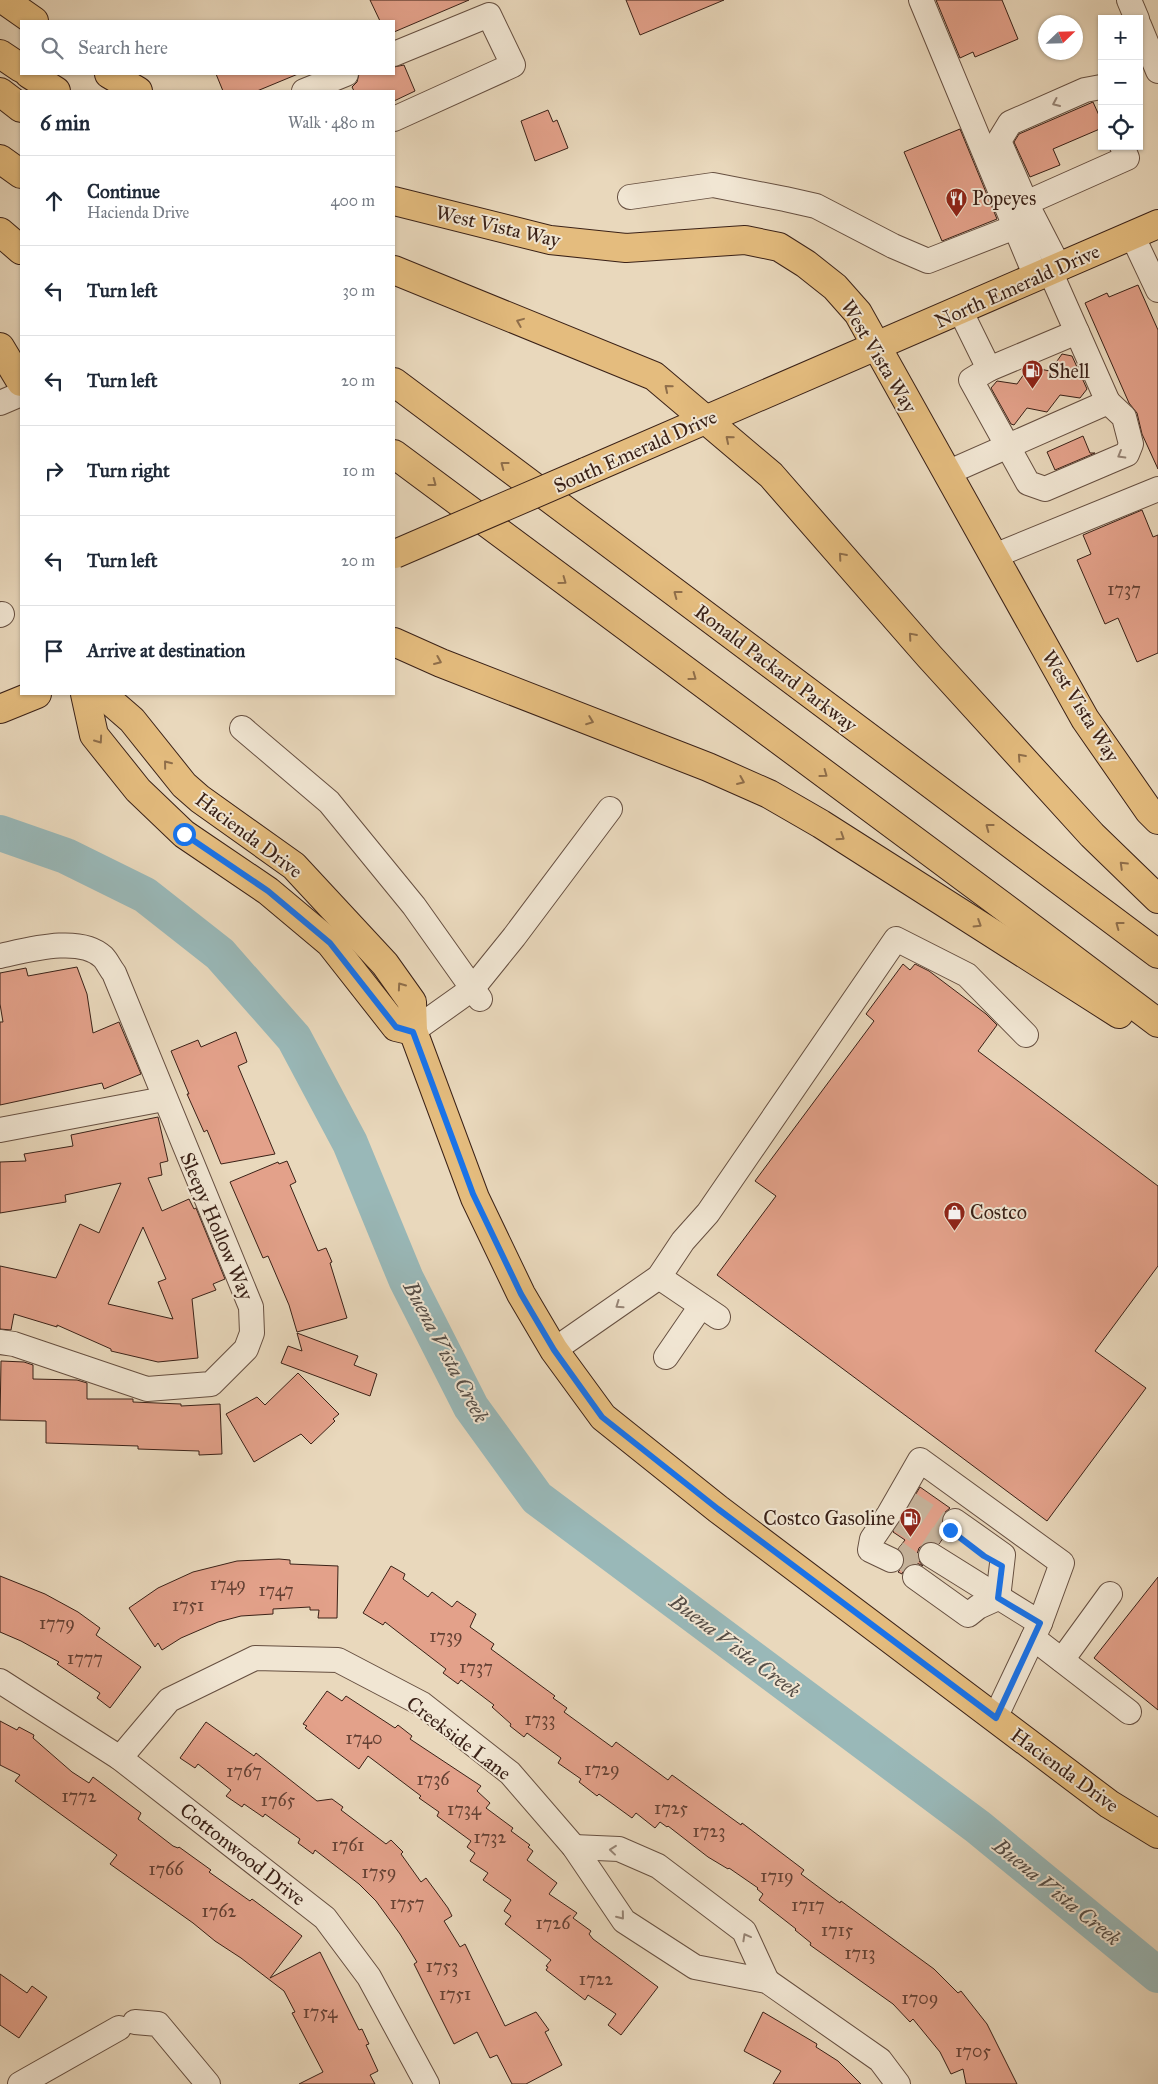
<!DOCTYPE html>
<meta charset="utf-8">
<style>
body{margin:0;font-family:"IM FELL Great Primer",serif;background:#f2f2f3;color:#1f2937}
.controls{position:absolute;right:15px;top:15px;display:grid;overflow:hidden;border-radius:0px;box-shadow:0 1px 4px #0004}
.controls button{width:45px;height:45px;display:grid;place-items:center;padding:0;border:0;border-bottom:1px solid #e0e1e3;background:#fff;color:#1f2937;font:25px sans-serif}
.compass{position:absolute;left:1038px;top:15px;width:45px;height:45px;border-radius:50%;background:#fff;box-shadow:0 1px 4px #0004;rotate:67deg}
.stop{position:absolute;width:15px;height:15px;margin:-11px;border:4px solid #1a73e8;border-radius:50%;background:#fff}
.stop.end{background:#1a73e8;border-color:#fff;box-shadow:0 1px 5px #0008}
.list{margin:0;padding:0;list-style:none}
h2{display:flex;justify-content:space-between;align-items:center;height:65px;margin:0;padding:0 20px;font-size:21px}
h2 small{font-size:16px;font-weight:400;color:#747a83}
.list li{display:grid;grid-template-columns:32px 1fr auto;gap:15px;align-items:center;box-sizing:border-box;height:90px;padding:0 20px;border-top:1px solid #e0e1e3}
.list b{display:block;font-size:19px;white-space:nowrap}
.list p{margin:0;font-size:16px;white-space:nowrap;color:#747a83}
.list em{font-size:16px;font-style:normal;color:#747a83}
.icon{flex:none;width:28px;height:28px;fill:none;stroke:currentColor;stroke-width:2;stroke-linecap:round;stroke-linejoin:round}
.map{position:relative;flex:none;width:1158px;height:2084px;overflow:hidden}
.search{position:absolute;background:#fff;box-shadow:0 1px 4px #0004;left:20px;top:20px;width:375px;height:55px;display:flex;align-items:center;gap:12px;box-sizing:border-box;padding:0 18px;border-radius:0px;color:#747a83;font-size:19px}
.panel{position:absolute;background:#fff;box-shadow:0 1px 4px #0004;left:20px;top:90px;width:375px;height:605px;border-radius:0px}
.map>svg:first-child{display:block}
.lines{fill:none;stroke-linecap:round;stroke-linejoin:round}
.river{stroke:#99b8b8;stroke-width:36}
.building{fill:#e3a18a;stroke:#3a2117;fill-rule:evenodd}
.minor-tunnel{stroke:#c6b39b;stroke-width:24;stroke-dasharray:24 12;stroke-linecap:butt}
.minor-casing{stroke:#664f40;stroke-width:26}
.major-casing{stroke:#3a2117;stroke-width:30}
.highway-casing{stroke:#3a2117;stroke-width:30}
.minor{stroke:#f1e6d3;stroke-width:24}
.major{stroke:#e4bc7e;stroke-width:28}
.highway{stroke:#e4bc7e;stroke-width:28}
.major-bridge-casing{stroke:#3a2117;stroke-width:30;stroke-linecap:butt}
.major-bridge{stroke:#e4bc7e;stroke-width:28}
.oneway{stroke:#968475}
.oneway2{stroke:#8f6e4a}
.route{stroke:#1a73e8;stroke-width:6}
.labels{text-anchor:middle;dominant-baseline:central;stroke-width:4;stroke-linejoin:round;paint-order:stroke}
.number-label{font-size:18px;fill:#644134}
.poi-label{font-size:20px;fill:#3a2117;stroke:#f1e6d3;text-anchor:start}
.street-label{font-size:20px;fill:#3a2117;stroke:#f1e6d3}
.water-label{font-size:21px;font-style:italic;fill:#564e47;stroke:#f1e6d3}
</style>
<div class="map">
<svg width="1158" height="2084" viewBox="0 0 1158 2084">
<rect width="100%" height="100%" fill="#e9d8bc"/>
<filter id="stains"><feTurbulence type="fractalNoise" baseFrequency=".004" numOctaves="4"/><feColorMatrix values="0 0 0 0 .2 0 0 0 0 .09 0 0 0 0 .02 0 0 0 .5 -.17"/></filter>
<radialGradient id="worn" r=".72"><stop offset=".6" stop-color="#630" stop-opacity="0"/><stop offset="1" stop-color="#630" stop-opacity=".3"/></radialGradient>
<g class="lines">
<path class="river" d="M0 833 66 856 145 895 220 954 294 1038 350 1143 406 1279 471 1407 537 1498 978 1827 1158 1975"/>
</g>
<g class="building">
<path d="M370 0H469L394 32V21H380Z"/>
<path d="M626 0H724L640 35Z"/>
<path d="M936 0H1002L1018 39 975 57 973 52 960 58Z"/>
<path d="M404 65 415 91 394 101V91H354L352 87 357 82 359 74H394V67Z"/>
<path d="M216 74H298L257 91H223Z"/>
<path d="M1093 102 1102 122V128L1053 149 1060 165 1030 177 1014 142 1019 134Z"/>
<path d="M548 110 553 122 557 120 568 148 535 161 521 121Z"/>
<path d="M960 129 997 219 942 241 904 152Z"/>
<path d="M1138 285 1158 330V469L1142 434 1137 413 1129 403 1085 303 1107 293 1109 297Z"/>
<path d="M1062 354 1072 356 1087 389 1080 398 1060 395 1047 412 1027 408 1014 425 1011 424 991 388 997 381 1017 384 1029 367 1050 371Z"/>
<path d="M1083 436 1090 453H1095L1055 470 1047 452Z"/>
<path d="M1142 510 1153 537 1158 535V653L1137 662 1118 618 1105 624 1077 560 1091 554 1083 535Z"/>
<path d="M903 964 910 970 915 964 929 971 986 1014 997 1025 978 1051 1158 1186V1266L1095 1351 1146 1388 1047 1521 717 1275 776 1196 755 1181 874 1021 866 1014Z"/>
<path d="M77 967 87 994 93 1033 119 1022 141 1074 104 1089 102 1083 0 1105V1022H3L0 1004V973L26 968 28 976Z"/>
<path d="M236 1032 247 1062 238 1066 275 1154 221 1164 207 1130 204 1132 187 1094H189L171 1051 198 1040 201 1047Z"/>
<path d="M158 1117 168 1161 160 1163 162 1175 148 1178 162 1211 189 1199 194 1209 196 1208 225 1279 213 1284 216 1290 192 1299 198 1358 158 1362 111 1351V1349L57 1325V1327L14 1314 11 1330 0 1329V1266L56 1278 80 1224 99 1233 121 1183 65 1195 66 1202 0 1213V1162L26 1161 24 1154 73 1146 71 1135ZM143 1227 166 1279 158 1282 173 1319 108 1304Z"/>
<path d="M287 1161 296 1182 290 1185 318 1251 326 1248 332 1262 330 1263 347 1318 297 1332 289 1305 268 1256 263 1258 230 1182 278 1162 279 1164Z"/>
<path d="M297 1333 358 1356 354 1365 377 1374 370 1396 281 1363 288 1346 302 1351Z"/>
<path d="M1 1361 24 1362 33 1365V1379L77 1380 87 1383V1399H133V1402L181 1404V1406L220 1404 222 1454 199 1455V1451L138 1449V1446L46 1443V1421L0 1420Z"/>
<path d="M298 1373 339 1414 333 1419 335 1421 311 1444 301 1434 254 1462 226 1414 257 1397 265 1405Z"/>
<path d="M920 1487 950 1508 944 1513 941 1519 943 1527 947 1532 939 1544 932 1541 924 1543 919 1548 917 1554 919 1561 923 1566 917 1563 910 1564 904 1569 902 1574 898 1572 903 1566 905 1558 898 1549 905 1540 893 1532Z"/>
<path d="M279 1559 290 1560V1564L338 1566 337 1618H318L319 1610H310V1607L273 1609V1614L241 1616 218 1622 181 1638 162 1650 158 1643 155 1647 129 1608 158 1588 193 1572 237 1561Z"/>
<path d="M391 1566 405 1574 403 1579 428 1597 432 1592 452 1607 457 1601 476 1614 470 1627 494 1644 491 1649 555 1696 553 1698 567 1708 564 1712 612 1747 616 1742 668 1780 672 1775 741 1825 742 1823 804 1870 801 1874 840 1903 841 1901 934 1969 958 1993 961 1991 987 2024 1017 2084H966L963 2069 951 2074 940 2052 913 2019 910 2022 893 2004 810 1945 811 1943 795 1930 796 1929 759 1900 763 1894 757 1889 758 1888 729 1868 728 1869 708 1857 668 1826 667 1827 660 1822 655 1828 636 1813 632 1818 599 1794 597 1796 579 1782 581 1779 558 1763 561 1758 527 1733 524 1737 510 1726 511 1724 492 1707 494 1705 461 1680 458 1684 443 1673 446 1669 385 1622 383 1625 363 1613Z"/>
<path d="M0 1576 45 1594 78 1612 100 1628 96 1635 141 1667 110 1708 97 1698 100 1693 57 1664 59 1662 21 1641 0 1632Z"/>
<path d="M1158 1577V1710L1094 1658Z"/>
<path d="M327 1691 342 1701 346 1696 395 1728 398 1725 412 1736 410 1739 481 1786 477 1791 490 1803 486 1808 513 1828 511 1831 530 1845 528 1847 533 1851 527 1860 557 1883 549 1894 577 1913 573 1918 591 1931 589 1934 593 1939 658 1987 621 2035 608 2025 616 2014 588 1995 585 2000 546 1970 548 1967 546 1966 551 1960 505 1924 511 1916 504 1911 511 1900 483 1880 488 1873 470 1861 475 1853 467 1847 471 1841 437 1816 439 1812 419 1798 421 1796 368 1756 359 1769 305 1728 307 1726 303 1724Z"/>
<path d="M0 1721 17 1730 19 1727 34 1735 33 1738 72 1772 89 1783 93 1777 141 1813 138 1819 173 1846 178 1848 179 1847 211 1870 209 1872 250 1901 252 1899 302 1936 270 1978 320 1952 359 2030 362 2029 369 2044 366 2045 378 2071 370 2075 375 2084H299L323 2072 292 2013 295 2012 284 1991 241 1958 215 1941 193 1923 110 1864 117 1855 15 1781 20 1775 0 1765Z"/>
<path d="M206 1722 254 1756 256 1753 317 1801 332 1799 343 1807 341 1810 386 1844 391 1840 403 1852 401 1854 421 1882 426 1878 448 1908 452 1916 444 1921 460 1947 465 1944 505 2026 536 2012 549 2030 545 2032 562 2065 526 2084H512L497 2055 490 2058 477 2032 454 2044 414 1964 417 1962 400 1934 376 1901 359 1884 315 1850 313 1854 298 1843 300 1839 283 1827 265 1814 263 1817 244 1804 242 1807 226 1796 231 1790 198 1764 195 1768 180 1758Z"/>
<path d="M0 1974 27 1993 32 1986 47 1997 19 2038 0 2025Z"/>
<path d="M763 2012 817 2044 816 2047 838 2061 861 2084H773L781 2071 744 2051Z"/>
</g>
<g class="lines">
<g class="minor-tunnel">
<path d="M907 1502 950 1530"/>
<path d="M896 1518 938 1545"/>
<path d="M896 1552 920 1570"/>
</g>
<defs>
<g id="minor">
<path d="M921 0 1036 277"/>
<path d="M1129 0 1137 19"/>
<path d="M1139 25 1158 71"/>
<path d="M394 54 489 15 513 65 394 119"/>
<path d="M304 91 346 74"/>
<path d="M630 197 713 185 785 199 816 206 893 246 928 261 1015 227"/>
<path d="M1026 203 999 141 1010 123 1085 90 1101 87"/>
<path d="M1132 235 1158 290"/>
<path d="M1059 267 1026 203 1127 158 1122 146"/>
<path d="M960 310 989 369 1077 332"/>
<path d="M989 369 971 380 1028 483 1045 489 1127 454 1131 444 1124 417 1108 402"/>
<path d="M0 403 21 394"/>
<path d="M947 473 1108 402 1050 271"/>
<path d="M994 556 1158 489"/>
<path d="M0 615 2 614"/>
<path d="M242 728 329 802 414 906 480 999"/>
<path d="M0 956C28 950 80 935 103 957 107 961 110 968 114 973L251 1307 252 1333 246 1349 211 1384 147 1389 14 1344 0 1342"/>
<path d="M413 1031 472 989 514 937 610 809"/>
<path d="M0 1130 164 1099"/>
<path d="M659 1277 718 1317"/>
<path d="M554 1350 659 1277 683 1241 708 1213 896 939 967 975 1026 1035"/>
<path d="M666 1357 701 1306"/>
<path d="M955 1521 1003 1555 998 1598"/>
<path d="M931 1555 1040 1623"/>
<path d="M891 1560 870 1550 872 1539 889 1514 920 1460 1062 1563 1040 1623 995 1718"/>
<path d="M915 1577 968 1615 978 1607 998 1598"/>
<path d="M1033 1638 1129 1712"/>
<path d="M1062 1660 1110 1594"/>
<path d="M0 1681 120 1758 325 1918 369 1977 427 2084"/>
<path d="M120 1758 169 1700 255 1658 338 1660 422 1704 510 1773 574 1847 624 1921 695 1967 767 1981 880 2060 898 2084"/>
<path d="M574 1847 619 1849 658 1866 744 1931 767 1981"/>
<path d="M135 2022 158 2024 208 2084"/>
<path d="M20 2084 119 2028"/>
</g>
<g id="major">
<path d="M4 0 34 21"/>
<path d="M109 74 138 91"/>
<path d="M394 201 550 240 626 248 745 240 779 247 806 264 835 287 858 313 1085 719 1149 811 1158 820"/>
<path d="M0 347 21 382"/>
<path d="M585 472 1158 224"/>
<path d="M85 694 94 735 138 790 184 834 268 891 330 943 396 1027 413 1031"/>
<path d="M102 694 132 720 184 785 200 799 294 866 385 964 412 1002 413 1031 475 1198 521 1294 554 1350 603 1417 718 1509 1109 1804 1158 1834"/>
<path d="M0 709 37 694"/>
</g>
<g id="highway">
<path d="M0 54 21 68"/>
<path d="M29 74 56 91"/>
<path d="M0 92 21 108"/>
<path d="M0 159 21 174"/>
<path d="M0 232 21 250"/>
<path d="M394 270 654 376 771 475 929 656 1092 835 1158 899"/>
<path d="M394 382 1158 954"/>
<path d="M394 454 1000 904 1158 1023"/>
<path d="M394 642 441 663 708 767 769 794 821 824 1119 1014"/>
</g>
</defs>
<use href="#minor" class="minor-casing"/>
<use href="#major" class="major-casing"/>
<use href="#highway" class="highway-casing"/>
<use href="#minor" class="minor"/>
<use href="#major" class="major"/>
<use href="#highway" class="highway"/>
<defs>
<path id="major-bridge" d="M395 554 585 472"/>
</defs>
<use href="#major-bridge" class="major-bridge-casing"/>
<use href="#major-bridge" class="major-bridge"/>
</g>
<defs><path id="oneway-chevron" d="M-2-3.5L2.5 0L-2 3.5" fill="none" stroke-width="1.6" stroke-linecap="round" stroke-linejoin="round" transform="scale(1.25)"/></defs>
<g class="oneway">
<use href="#oneway-chevron" transform="translate(1056 103) rotate(156)"/>
<use href="#oneway-chevron" transform="translate(1121 455) rotate(150)"/>
<use href="#oneway-chevron" transform="translate(619 1305) rotate(145)"/>
<use href="#oneway-chevron" transform="translate(613 1850) rotate(-174)"/>
<use href="#oneway-chevron" transform="translate(621 1916) rotate(51)"/>
<use href="#oneway-chevron" transform="translate(746 1937) rotate(-119)"/>
</g>
<g class="oneway2">
<use href="#oneway-chevron" transform="translate(520 322) rotate(-158)"/>
<use href="#oneway-chevron" transform="translate(668 388) rotate(-140)"/>
<use href="#oneway-chevron" transform="translate(729 439) rotate(-140)"/>
<use href="#oneway-chevron" transform="translate(504 465) rotate(-143)"/>
<use href="#oneway-chevron" transform="translate(433 483) rotate(37)"/>
<use href="#oneway-chevron" transform="translate(842 556) rotate(-131)"/>
<use href="#oneway-chevron" transform="translate(563 581) rotate(36)"/>
<use href="#oneway-chevron" transform="translate(677 594) rotate(-143)"/>
<use href="#oneway-chevron" transform="translate(912 636) rotate(-131)"/>
<use href="#oneway-chevron" transform="translate(438 661) rotate(23)"/>
<use href="#oneway-chevron" transform="translate(693 677) rotate(36)"/>
<use href="#oneway-chevron" transform="translate(590 721) rotate(21)"/>
<use href="#oneway-chevron" transform="translate(99 740) rotate(55)"/>
<use href="#oneway-chevron" transform="translate(1021 757) rotate(-132)"/>
<use href="#oneway-chevron" transform="translate(167 764) rotate(-129)"/>
<use href="#oneway-chevron" transform="translate(824 774) rotate(36)"/>
<use href="#oneway-chevron" transform="translate(741 781) rotate(23)"/>
<use href="#oneway-chevron" transform="translate(989 827) rotate(-143)"/>
<use href="#oneway-chevron" transform="translate(841 837) rotate(33)"/>
<use href="#oneway-chevron" transform="translate(1123 865) rotate(-136)"/>
<use href="#oneway-chevron" transform="translate(978 924) rotate(32)"/>
<use href="#oneway-chevron" transform="translate(1119 925) rotate(-143)"/>
<use href="#oneway-chevron" transform="translate(401 986) rotate(-125)"/>
</g>
<g class="lines">
<path class="route" d="M184 834 268 891 330 943 396 1027 413 1032 473 1194 521 1294 554 1350 602 1417 718 1509 996 1718 1040 1623 998 1598 1002 1566 984 1556 950 1530"/>
</g>
<defs>
<symbol id="restaurant-pin" viewBox="-11 -11 22 30"><path d="M0 17L-7.5 6A9.5 9.5 0 1 1 7.5 6Z" fill="#8f2418" stroke="#f1e6d3"/><path d="M-5-6h1v4h1v-4h1v4h1v-4h1v5L-1.5 .5V6h-2V.5L-5-1ZM5-6V6H3V1.5H1.5Q1.5-4 5-6Z" fill="#fff"/></symbol>
<symbol id="fuel-pin" viewBox="-11 -11 22 30"><path d="M0 17L-7.5 6A9.5 9.5 0 1 1 7.5 6Z" fill="#8f2418" stroke="#f1e6d3"/><path d="M-5.5-6h7V0h2V4h1.3V-2.5L3-4.5l.8-.8L6-3V5H2.5V1h-1V6h-7ZM-4.2-4.7v3.2H.2V-4.7Z" fill="#fff"/></symbol>
<symbol id="shop-pin" viewBox="-11 -11 22 30"><path d="M0 17L-7.5 6A9.5 9.5 0 1 1 7.5 6Z" fill="#8f2418" stroke="#f1e6d3"/><path d="M-5-2.5h2.3a2.7 3.5 0 0 1 5.4 0H5L5.5 6h-11ZM-1.5-2.5h3a1.5 2.3 0 0 0-3 0Z" fill="#fff"/></symbol>
</defs>
<g fill-rule="evenodd">
<use href="#restaurant-pin" x="944" y="186" width="25" height="34"/>
<use href="#fuel-pin" x="1020" y="358" width="25" height="34"/>
<use href="#shop-pin" x="942" y="1200" width="25" height="34"/>
<use href="#fuel-pin" x="898" y="1506" width="25" height="34"/>
</g>
<g class="labels">
<g class="number-label">
<text x="1124" y="589">1737</text>
<text x="228" y="1584">1749</text>
<text x="276" y="1590">1747</text>
<text x="188" y="1605">1751</text>
<text x="57" y="1623">1779</text>
<text x="446" y="1636">1739</text>
<text x="85" y="1658">1777</text>
<text x="476" y="1667">1737</text>
<text x="540" y="1719">1733</text>
<text x="364" y="1738">1740</text>
<text x="602" y="1769">1729</text>
<text x="244" y="1771">1767</text>
<text x="433" y="1779">1736</text>
<text x="79" y="1796">1772</text>
<text x="278" y="1800">1765</text>
<text x="671" y="1808">1725</text>
<text x="464" y="1809">1734</text>
<text x="709" y="1831">1723</text>
<text x="490" y="1837">1732</text>
<text x="348" y="1845">1761</text>
<text x="166" y="1869">1766</text>
<text x="379" y="1872">1759</text>
<text x="777" y="1876">1719</text>
<text x="407" y="1903">1757</text>
<text x="808" y="1905">1717</text>
<text x="219" y="1911">1762</text>
<text x="553" y="1923">1726</text>
<text x="837" y="1930">1715</text>
<text x="860" y="1953">1713</text>
<text x="442" y="1966">1753</text>
<text x="596" y="1979">1722</text>
<text x="455" y="1994">1751</text>
<text x="920" y="1998">1709</text>
<text x="320" y="2012">1754</text>
<text x="973" y="2051">1705</text>
</g>
<g class="poi-label">
<text x="972" y="198">Popeyes</text>
<text x="1048" y="371">Shell</text>
<text x="970" y="1212">Costco</text>
<text x="895" y="1518" text-anchor="end">Costco Gasoline</text>
</g>
<g class="street-label">
<text transform="translate(498 226) rotate(13)">West Vista Way</text>
<text transform="translate(1017 286) rotate(-24)">North Emerald Drive</text>
<text transform="translate(879 356) rotate(59)">West Vista Way</text>
<text transform="translate(635 451) rotate(-24)">South Emerald Drive</text>
<text transform="translate(776 668) rotate(37)">Ronald Packard Parkway</text>
<text transform="translate(1081 706) rotate(58)">West Vista Way</text>
<text transform="translate(249 835) rotate(37)">Hacienda Drive</text>
<text transform="translate(217 1226) rotate(67)">Sleepy Hollow Way</text>
<text transform="translate(459 1738) rotate(37)">Creekside Lane</text>
<text transform="translate(1065 1770) rotate(36)">Hacienda Drive</text>
<text transform="translate(243 1854) rotate(38)">Cottonwood Drive</text>
</g>
<g class="water-label">
<text transform="translate(446 1352) rotate(62)">Buena Vista Creek</text>
<text transform="translate(735 1646) rotate(37)">Buena Vista Creek</text>
<text transform="translate(1057 1892) rotate(39)">Buena Vista Creek</text>
</g>
</g>
<rect width="100%" height="100%" filter="url(#stains)"/>
<rect width="100%" height="100%" fill="url(#worn)"/>
</svg>
<div class="controls">
<button>+</button>
<button>−</button>
<button><svg class="icon" aria-label="locate" viewBox="0 0 24 24"><circle cx="12" cy="12" r="6"/><path d="M12 2v4M12 18v4M2 12h4M18 12h4"/></svg></button>
</div>
<svg class="compass" viewBox="-18 -18 36 36"><path d="M0-13l5 13h-10z" fill="#e53935"/><path d="M0 13l5-13h-10z" fill="#747a83"/></svg>
<div class="stop" style="left:184px;top:834px"></div>
<div class="stop end" style="left:950px;top:1530px"></div>
<div class="search"><svg class="icon" aria-label="search" viewBox="0 0 24 24"><circle cx="10" cy="10" r="6"/><path d="M15 15l6 6"/></svg>Search here</div>
<section class="panel">
<h2>6 min<small>Walk · 480 m</small></h2>
<ul class="list">
<li><svg class="icon" aria-label="ahead" viewBox="0 0 24 24"><path d="M12 20V5M6 11l6-6 6 6"/></svg><div><b>Continue</b><p>Hacienda Drive</p></div><em>400 m</em></li>
<li><svg class="icon" aria-label="left" viewBox="0 0 24 24"><path d="M17 20v-9H6M10 6l-5 5 5 5"/></svg><div><b>Turn left</b></div><em>30 m</em></li>
<li><svg class="icon" aria-label="left" viewBox="0 0 24 24"><path d="M17 20v-9H6M10 6l-5 5 5 5"/></svg><div><b>Turn left</b></div><em>20 m</em></li>
<li><svg class="icon" aria-label="right" viewBox="0 0 24 24"><path d="M7 20v-9h11M14 6l5 5-5 5"/></svg><div><b>Turn right</b></div><em>10 m</em></li>
<li><svg class="icon" aria-label="left" viewBox="0 0 24 24"><path d="M17 20v-9H6M10 6l-5 5 5 5"/></svg><div><b>Turn left</b></div><em>20 m</em></li>
<li><svg class="icon" aria-label="arrive" viewBox="0 0 24 24"><path d="M6 21V4h12l-3 4 3 4H6"/></svg><div><b>Arrive at destination</b></div></li>
</ul>
</section>
</div>
